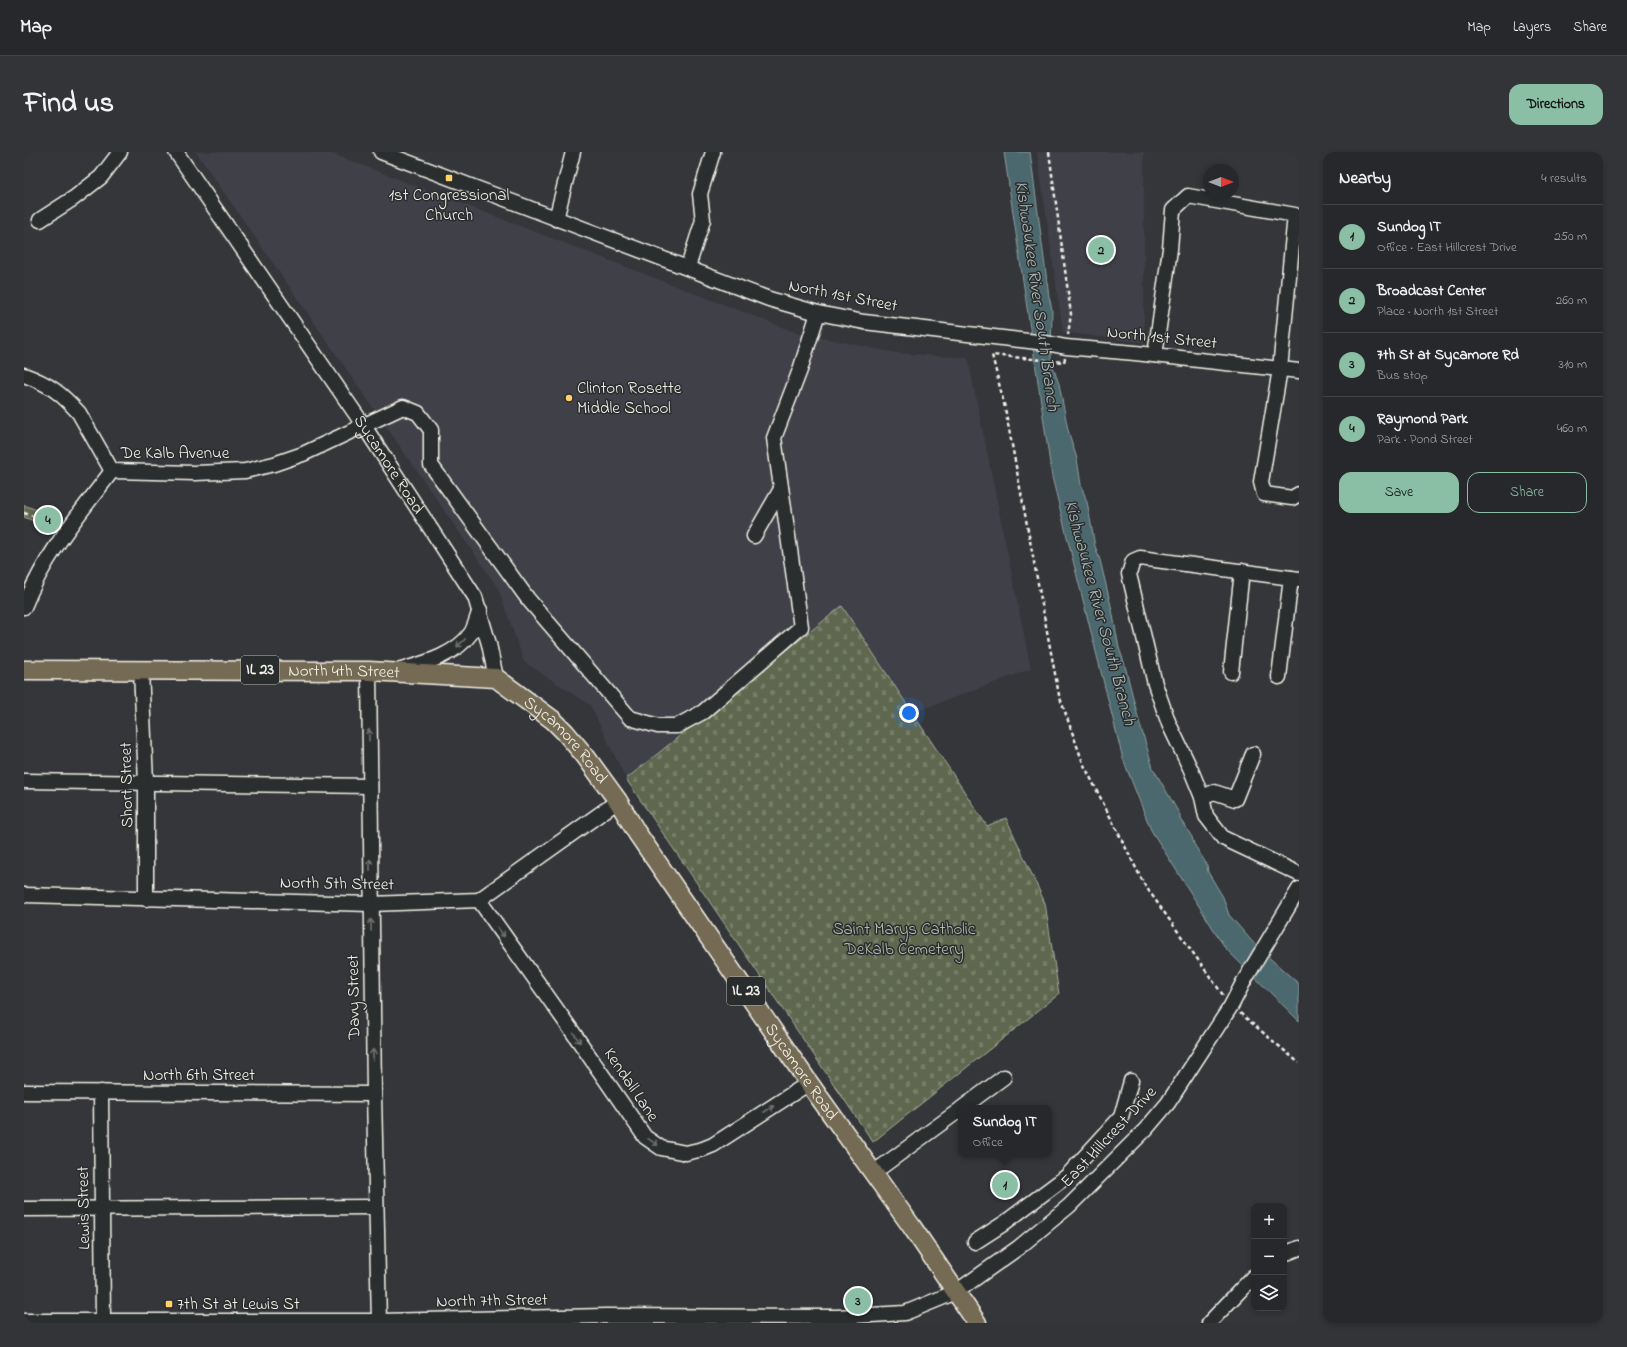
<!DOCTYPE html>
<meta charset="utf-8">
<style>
body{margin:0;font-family:"Indie Flower",sans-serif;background:#333438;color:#f1f3f6}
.controls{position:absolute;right:12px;bottom:12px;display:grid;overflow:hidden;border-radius:8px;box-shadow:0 2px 6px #0003}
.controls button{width:36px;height:36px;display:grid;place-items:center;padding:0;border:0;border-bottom:1px solid #434448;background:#27282c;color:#f1f3f6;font:20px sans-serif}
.compass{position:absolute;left:1179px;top:12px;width:36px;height:36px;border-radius:50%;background:#27282c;box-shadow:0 2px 6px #0003;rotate:90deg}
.you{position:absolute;left:885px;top:561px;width:14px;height:14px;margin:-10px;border:3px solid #fff;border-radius:50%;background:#1a73e8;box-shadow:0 0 0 6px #1a73e833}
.badge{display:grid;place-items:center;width:26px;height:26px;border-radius:50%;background:#8abfa5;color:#111;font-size:13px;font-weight:700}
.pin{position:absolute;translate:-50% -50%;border:2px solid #fff;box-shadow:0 1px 4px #0006}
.popup{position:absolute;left:934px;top:953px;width:94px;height:52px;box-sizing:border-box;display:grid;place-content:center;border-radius:8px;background:#27282c;filter:drop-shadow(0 1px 3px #0005);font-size:13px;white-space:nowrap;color:#a4a6a9}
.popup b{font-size:15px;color:#f1f3f6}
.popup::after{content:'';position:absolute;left:50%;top:100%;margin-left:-8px;border:8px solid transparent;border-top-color:#27282c}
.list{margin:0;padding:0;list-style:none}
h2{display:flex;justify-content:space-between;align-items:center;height:52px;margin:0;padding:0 16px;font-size:17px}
h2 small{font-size:13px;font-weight:400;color:#a4a6a9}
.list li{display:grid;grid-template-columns:26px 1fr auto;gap:12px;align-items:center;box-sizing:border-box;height:64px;padding:0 16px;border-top:1px solid #434448}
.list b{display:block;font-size:15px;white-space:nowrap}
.list p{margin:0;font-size:13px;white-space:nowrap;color:#a4a6a9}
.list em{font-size:13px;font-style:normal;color:#a4a6a9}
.actions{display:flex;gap:8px;padding:12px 16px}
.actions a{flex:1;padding:9px 0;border:1px solid #8abfa5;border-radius:12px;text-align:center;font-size:14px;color:#8abfa5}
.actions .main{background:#8abfa5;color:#111}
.icon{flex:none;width:22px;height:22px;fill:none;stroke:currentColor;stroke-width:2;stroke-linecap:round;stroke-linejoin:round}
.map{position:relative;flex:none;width:1275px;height:1171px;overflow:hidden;border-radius:12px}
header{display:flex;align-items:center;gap:24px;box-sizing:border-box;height:56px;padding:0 20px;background:#27282c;border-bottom:1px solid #434448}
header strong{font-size:19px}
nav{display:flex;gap:22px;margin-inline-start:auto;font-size:14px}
.intro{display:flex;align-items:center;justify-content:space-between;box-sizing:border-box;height:96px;padding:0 24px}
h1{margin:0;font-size:28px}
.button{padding:10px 18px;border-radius:12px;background:#8abfa5;color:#111;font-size:14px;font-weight:700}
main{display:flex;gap:24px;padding:0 24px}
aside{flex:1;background:#27282c;border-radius:12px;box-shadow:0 2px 6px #0003}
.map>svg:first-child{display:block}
.built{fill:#404149}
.cemetery{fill:url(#cemetery-stones);stroke:#a9ac9c}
.green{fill:#5e684f;stroke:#a9ac9c}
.water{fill:#4b686e;stroke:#8f9f9f}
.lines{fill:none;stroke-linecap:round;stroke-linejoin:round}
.minor-casing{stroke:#f4f1e8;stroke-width:17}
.major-casing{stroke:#f4f1e8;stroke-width:21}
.path{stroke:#f4f1e8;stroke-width:2.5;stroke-dasharray:4 3;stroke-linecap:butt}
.minor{stroke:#2a2d2e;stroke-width:14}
.major{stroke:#746b52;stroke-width:18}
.oneway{stroke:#71726f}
.poi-dot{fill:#ffd166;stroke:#2a2d2e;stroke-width:1.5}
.labels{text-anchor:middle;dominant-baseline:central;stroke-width:3;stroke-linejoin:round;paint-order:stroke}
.shield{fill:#2a2d2e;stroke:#b7b6b0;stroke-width:1}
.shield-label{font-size:16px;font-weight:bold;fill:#f4f1e8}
.poi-label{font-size:17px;fill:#f4f1e8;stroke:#2a2d2e;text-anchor:start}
.street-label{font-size:17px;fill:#f4f1e8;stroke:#2a2d2e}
.park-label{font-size:17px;fill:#b8baab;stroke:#2a2d2e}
.water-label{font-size:18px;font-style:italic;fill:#b0bab7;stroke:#2a2d2e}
</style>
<header>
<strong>Map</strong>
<nav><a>Map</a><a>Layers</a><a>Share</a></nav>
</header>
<div class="intro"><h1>Find us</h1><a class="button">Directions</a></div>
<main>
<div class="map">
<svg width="1275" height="1171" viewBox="0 0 1275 1171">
<defs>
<pattern id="cemetery-stones" width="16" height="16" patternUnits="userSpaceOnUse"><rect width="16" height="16" fill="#5e684f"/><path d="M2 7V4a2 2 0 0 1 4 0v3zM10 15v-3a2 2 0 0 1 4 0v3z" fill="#767e68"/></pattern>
</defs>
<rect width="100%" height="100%" fill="#34363a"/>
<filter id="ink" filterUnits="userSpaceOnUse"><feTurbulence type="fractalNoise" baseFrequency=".025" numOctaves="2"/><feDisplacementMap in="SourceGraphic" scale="8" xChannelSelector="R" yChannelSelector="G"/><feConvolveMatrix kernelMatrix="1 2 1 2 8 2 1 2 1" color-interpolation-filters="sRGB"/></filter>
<g filter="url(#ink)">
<g class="built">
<path d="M172 0H304L771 180 872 201 944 206 1007 517 888 561 818 454 602 627 566 553 500 510 474 436Z"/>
<path d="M1013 0H1120V191L1039 180Z"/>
</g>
<path class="cemetery" d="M818 454 963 674 982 666 1021 751 1035 842 849 990 602 627Z"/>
<path class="green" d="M0 353 48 372 41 382 0 365Z"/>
<path class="water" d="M980 0H1006L1025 145 1028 157 1027 206 1030 218 1035 232 1044 278 1053 307 1057 333 1063 350 1071 394 1076 408 1088 458 1095 496 1100 510 1115 569 1129 616 1156 663V667L1168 685 1170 692 1183 713 1184 720 1199 745 1205 763 1233 795 1275 832V869L1202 797 1127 678 1099 607 1028 325Z"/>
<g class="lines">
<defs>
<g id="minor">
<path id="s1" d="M152 0 340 274 451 445 465 492 472 526"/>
<path d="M357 0 745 147 794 161 840 170 1022 191 1042 195 1111 201 1275 219"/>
<path d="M532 67 549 0"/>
<path d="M16 68 50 46 77 25 96 0"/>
<path d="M664 115 679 68 676 42 689 0"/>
<path d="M1131 203 1146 97 1149 58 1164 44 1271 63 1256 217 1237 330 1240 342 1268 346 1275 342"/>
<path d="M0 223C25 232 37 241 55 261L88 319"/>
<path d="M88 319 171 321 221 319 250 312 279 302 379 255 394 261 407 278V313L504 447 606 566 634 574H653L679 560 777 475 750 286 776 218 794 161"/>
<path d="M730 384 757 337"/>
<path d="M1275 427 1116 406 1109 409 1105 422 1131 532 1145 572 1167 618 1178 645 1182 664 1199 686 1275 722"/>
<path d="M0 455C20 404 55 362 88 319"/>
<path d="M117 518 122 630V747"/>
<path d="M377 518C401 511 432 503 447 481 451 475 453 465 456 458"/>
<path d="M345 519 350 942 355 1171"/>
<path d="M1207 520 1218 419"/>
<path d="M1255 525 1267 426"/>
<path d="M0 629 346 634"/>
<path d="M1178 645 1190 640 1211 647 1229 602"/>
<path d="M0 743 347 752 455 748 594 649"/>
<path d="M455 748 548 879 621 985 637 996 662 1001 679 997 689 993 785 931"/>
<path d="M0 940 350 942"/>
<path d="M77 940 79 1171"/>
<path d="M938 956 980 925"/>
<path d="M849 1021 937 957"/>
<path d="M0 1057 352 1055"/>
<path d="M951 1090 979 1072 1043 1024 1097 965 1107 929"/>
<path d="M1260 1102 1275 1096"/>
<path d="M0 1169H355L582 1164 813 1165 881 1161 932 1140 994 1096 1045 1054 1122 977 1144 951 1207 854 1220 829 1275 737"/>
<path d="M1185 1171 1230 1124"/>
</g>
<g id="major">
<path id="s2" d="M0 518 345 519 472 526 529 568 541 580 562 605 594 649 613 681 785 931 888 1075 953 1171"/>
</g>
</defs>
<use href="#minor" class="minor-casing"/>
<use href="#major" class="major-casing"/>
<g class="path">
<path d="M1025 0 1047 162 1044 183"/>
<path d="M1041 206 1040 210 968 203 981 256 1035 543 1059 611 1120 732 1199 843"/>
<path d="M0 361 33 372"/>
<path d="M1216 861 1275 911"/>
</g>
<use href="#minor" class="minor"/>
<use href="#major" class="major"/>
</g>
<defs><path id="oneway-shaft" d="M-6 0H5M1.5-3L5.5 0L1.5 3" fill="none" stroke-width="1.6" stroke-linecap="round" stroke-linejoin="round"/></defs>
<g class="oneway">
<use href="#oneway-shaft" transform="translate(437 491) rotate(137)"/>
<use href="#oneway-shaft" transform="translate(345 583) rotate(-90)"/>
<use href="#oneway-shaft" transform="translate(346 713) rotate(-90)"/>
<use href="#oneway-shaft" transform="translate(347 773) rotate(-91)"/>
<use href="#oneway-shaft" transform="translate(477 780) rotate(54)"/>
<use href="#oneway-shaft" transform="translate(553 886) rotate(56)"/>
<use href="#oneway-shaft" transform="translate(349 903) rotate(-91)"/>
<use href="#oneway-shaft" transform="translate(745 957) rotate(-33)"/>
<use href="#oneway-shaft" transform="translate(629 990) rotate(34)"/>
</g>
</g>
<g class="poi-dot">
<rect x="421" y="22" width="8" height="8" rx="2"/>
<circle cx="545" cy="246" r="4"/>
<rect x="141" y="1148" width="8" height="8" rx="2"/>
</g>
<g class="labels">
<g class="shield">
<rect x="217" y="504" width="38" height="28" rx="3"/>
<rect x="703" y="825" width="38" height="28" rx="3"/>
</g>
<g class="shield-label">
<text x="236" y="518">IL 23</text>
<text x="722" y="839">IL 23</text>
</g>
<g class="poi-label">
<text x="425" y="43" text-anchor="middle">1st Congressional<tspan x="425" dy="20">Church</tspan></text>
<text x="553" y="236">Clinton Rosette<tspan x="553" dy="20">Middle School</tspan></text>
<text x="153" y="1152">7th St at Lewis St</text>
</g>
<g class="street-label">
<text transform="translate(819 144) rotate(11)">North 1st Street</text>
<text transform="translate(1138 186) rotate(6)">North 1st Street</text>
<text x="151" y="301">De Kalb Avenue</text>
<text stroke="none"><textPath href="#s1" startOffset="378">Sycamore Road</textPath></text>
<text stroke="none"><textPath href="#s2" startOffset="320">North 4th Street</textPath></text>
<text stroke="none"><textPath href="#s2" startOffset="566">Sycamore Road</textPath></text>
<text transform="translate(103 633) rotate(-91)">Short Street</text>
<text transform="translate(313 732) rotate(1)">North 5th Street</text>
<text transform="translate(330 845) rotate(-91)">Davy Street</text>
<text stroke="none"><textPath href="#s2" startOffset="974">Sycamore Road</textPath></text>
<text x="175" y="923">North 6th Street</text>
<text transform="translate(607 933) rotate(56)">Kendall Lane</text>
<text transform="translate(1085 985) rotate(-47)">East Hillcrest Drive</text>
<text transform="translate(60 1056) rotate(-91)">Lewis Street</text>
<text transform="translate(468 1149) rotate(-1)">North 7th Street</text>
</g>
<g class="park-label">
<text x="880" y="777">Saint Marys Catholic<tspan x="880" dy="20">DeKalb Cemetery</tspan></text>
</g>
<g class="water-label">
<text transform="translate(1012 144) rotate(82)">Kishwaukee River South Branch</text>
<text transform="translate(1075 461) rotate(75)">Kishwaukee River South Branch</text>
</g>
</g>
</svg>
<div class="controls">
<button>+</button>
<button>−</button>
<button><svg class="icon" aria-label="layers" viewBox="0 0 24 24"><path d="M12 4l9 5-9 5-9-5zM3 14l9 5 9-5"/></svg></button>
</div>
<svg class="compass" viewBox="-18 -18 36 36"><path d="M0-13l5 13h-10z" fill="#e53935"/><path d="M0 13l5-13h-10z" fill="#a4a6a9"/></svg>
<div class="you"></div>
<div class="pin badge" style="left:981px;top:1033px">1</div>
<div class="popup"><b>Sundog IT</b>Office</div>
<div class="pin badge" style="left:1077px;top:98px">2</div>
<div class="pin badge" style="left:834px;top:1149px">3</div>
<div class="pin badge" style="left:24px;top:368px">4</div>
</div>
<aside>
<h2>Nearby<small>4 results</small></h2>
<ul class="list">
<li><span class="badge">1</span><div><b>Sundog IT</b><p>Office · East Hillcrest Drive</p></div><em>250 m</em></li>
<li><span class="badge">2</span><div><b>Broadcast Center</b><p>Place · North 1st Street</p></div><em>260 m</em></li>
<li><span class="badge">3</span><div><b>7th St at Sycamore Rd</b><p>Bus stop</p></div><em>310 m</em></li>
<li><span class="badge">4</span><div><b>Raymond Park</b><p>Park · Pond Street</p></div><em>460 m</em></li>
</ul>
<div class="actions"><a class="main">Save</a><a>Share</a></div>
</aside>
</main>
